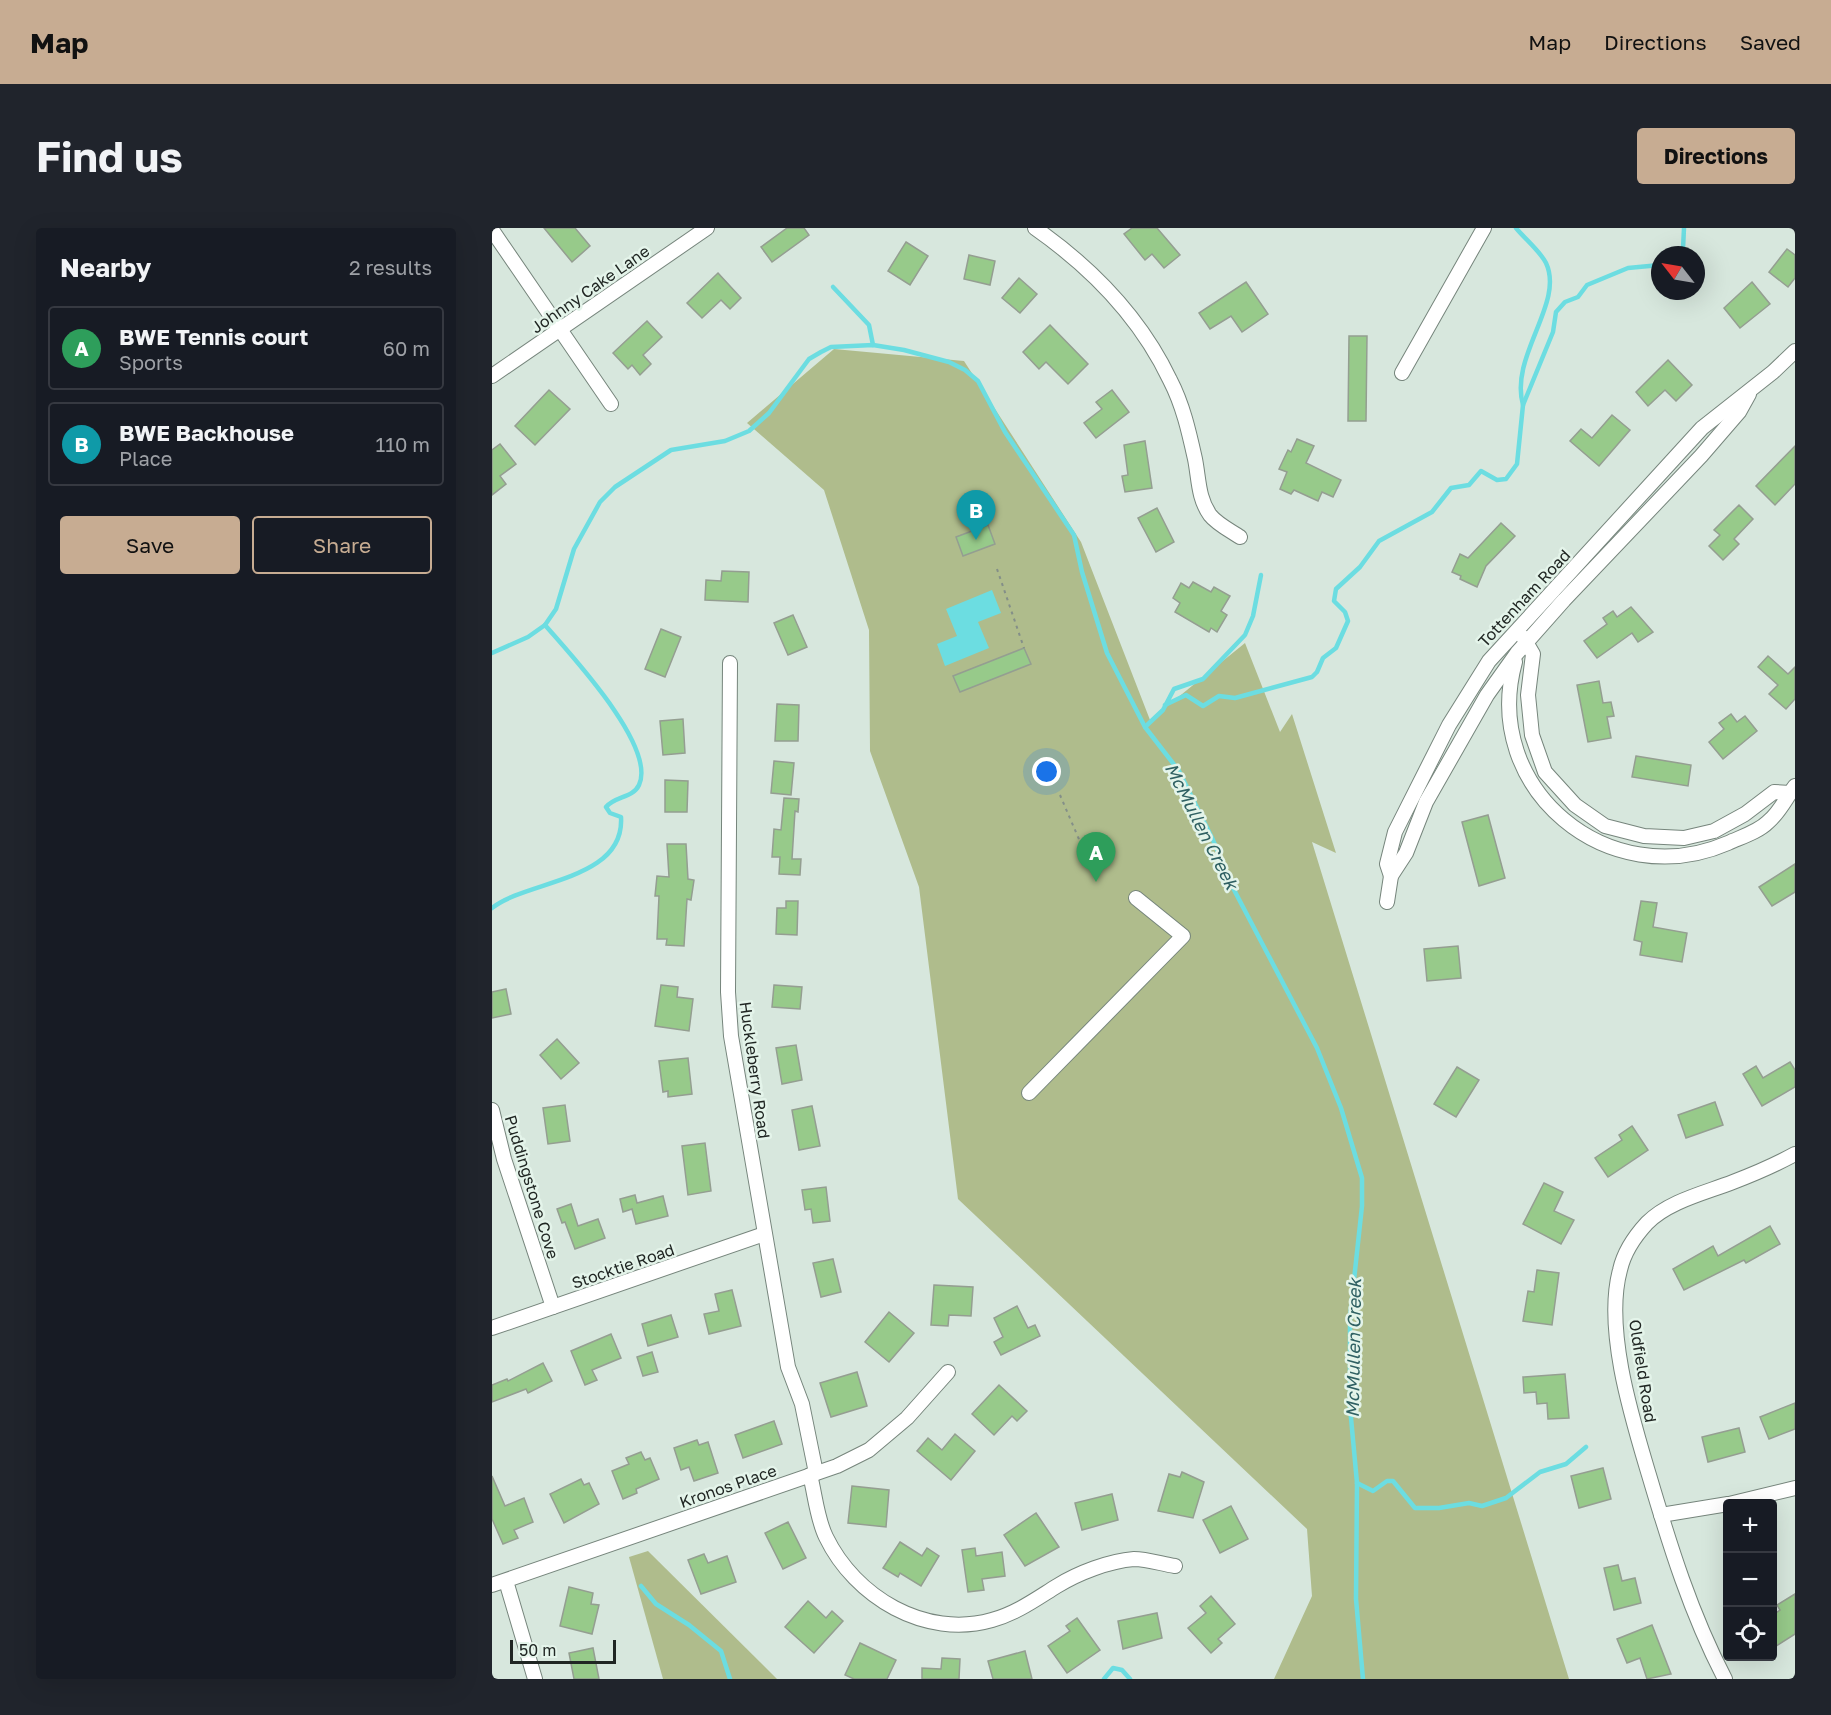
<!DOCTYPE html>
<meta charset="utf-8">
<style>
body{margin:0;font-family:"Golos Text",sans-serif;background:#20242c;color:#f1f3f6}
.controls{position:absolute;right:18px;bottom:18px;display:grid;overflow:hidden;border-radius:6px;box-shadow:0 6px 24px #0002}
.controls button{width:54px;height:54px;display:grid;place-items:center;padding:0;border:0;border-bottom:2px solid #363941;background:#171b24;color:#f1f3f6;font:30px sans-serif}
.compass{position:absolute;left:1159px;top:18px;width:54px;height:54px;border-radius:50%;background:#171b24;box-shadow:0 6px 24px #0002;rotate:301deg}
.scale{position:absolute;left:18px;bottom:15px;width:106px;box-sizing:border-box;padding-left:6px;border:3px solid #202623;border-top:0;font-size:16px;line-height:21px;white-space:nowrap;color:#202623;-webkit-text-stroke:4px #e4f4ea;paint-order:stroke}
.you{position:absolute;left:555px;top:544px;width:21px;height:21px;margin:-15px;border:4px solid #fff;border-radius:50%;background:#1a73e8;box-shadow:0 0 0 9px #1a73e833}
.badge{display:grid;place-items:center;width:39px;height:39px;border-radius:50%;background:#c7ac92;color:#fff;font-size:20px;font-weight:700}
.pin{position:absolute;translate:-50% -50px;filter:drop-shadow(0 2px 3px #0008)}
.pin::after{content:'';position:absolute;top:32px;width:21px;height:18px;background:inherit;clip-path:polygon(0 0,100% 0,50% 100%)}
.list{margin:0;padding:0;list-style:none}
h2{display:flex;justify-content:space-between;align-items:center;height:78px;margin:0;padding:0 24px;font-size:26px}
h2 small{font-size:20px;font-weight:400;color:#9ea1a6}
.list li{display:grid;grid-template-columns:39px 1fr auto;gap:18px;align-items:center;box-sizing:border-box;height:84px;margin:0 12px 12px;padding:0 12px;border:2px solid #363941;border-radius:6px}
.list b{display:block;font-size:22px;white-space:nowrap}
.list p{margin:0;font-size:20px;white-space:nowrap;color:#9ea1a6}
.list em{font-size:20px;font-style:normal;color:#9ea1a6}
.actions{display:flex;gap:12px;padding:18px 24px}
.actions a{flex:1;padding:14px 0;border:2px solid #c7ac92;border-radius:6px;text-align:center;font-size:21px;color:#c7ac92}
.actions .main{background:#c7ac92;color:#111}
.icon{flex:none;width:33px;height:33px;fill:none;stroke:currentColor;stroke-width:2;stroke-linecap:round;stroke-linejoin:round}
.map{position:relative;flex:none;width:1303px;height:1451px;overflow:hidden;border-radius:6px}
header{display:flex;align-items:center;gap:36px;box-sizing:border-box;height:84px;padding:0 30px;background:#c7ac92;color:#111}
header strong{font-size:28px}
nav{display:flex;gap:33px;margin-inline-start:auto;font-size:21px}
.intro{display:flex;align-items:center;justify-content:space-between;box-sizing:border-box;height:144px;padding:0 36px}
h1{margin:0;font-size:42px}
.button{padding:15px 27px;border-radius:6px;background:#c7ac92;color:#111;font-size:21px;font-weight:700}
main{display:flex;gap:36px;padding:0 36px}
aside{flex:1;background:#171b24;border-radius:6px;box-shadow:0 6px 24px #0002}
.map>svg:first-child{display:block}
.green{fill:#afbc8c}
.water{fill:#6cdde1}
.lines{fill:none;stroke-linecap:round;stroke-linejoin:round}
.stream{stroke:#6cdde1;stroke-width:4.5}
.building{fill:#97ca8a;stroke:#949e91;stroke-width:1.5}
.street-casing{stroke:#76857c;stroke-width:16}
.path{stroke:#848f88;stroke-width:2;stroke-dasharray:3 4.5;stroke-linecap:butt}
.street{stroke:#fff;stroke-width:14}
.labels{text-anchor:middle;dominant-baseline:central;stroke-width:5;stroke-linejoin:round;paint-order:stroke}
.street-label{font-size:16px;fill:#202623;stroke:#e4f4ea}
.water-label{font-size:18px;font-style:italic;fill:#2f6062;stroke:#e4f4ea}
</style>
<header>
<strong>Map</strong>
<nav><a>Map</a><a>Directions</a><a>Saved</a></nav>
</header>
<div class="intro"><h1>Find us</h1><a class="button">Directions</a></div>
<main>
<aside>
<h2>Nearby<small>2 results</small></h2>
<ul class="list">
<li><span class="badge" style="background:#2e9e5b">A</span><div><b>BWE Tennis court</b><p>Sports</p></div><em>60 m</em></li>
<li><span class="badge" style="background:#0f9aa8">B</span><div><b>BWE Backhouse</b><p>Place</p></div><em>110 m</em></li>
</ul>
<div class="actions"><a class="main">Save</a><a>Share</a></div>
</aside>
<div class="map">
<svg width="1303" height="1451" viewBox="0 0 1303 1451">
<rect width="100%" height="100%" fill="#d7e7dd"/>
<g class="green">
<path d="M342 121 472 133 589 314 658 492 753 415 788 504 800 486 844 625 820 614 1077 1451H782L820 1368 815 1301 466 971 427 659 378 523 377 402 332 262 255 195Z"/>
<path d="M156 1323 285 1451H171L137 1329Z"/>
</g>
<path class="water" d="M500 362 509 385 486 394 497 420 453 438 445 416 465 408 454 381Z"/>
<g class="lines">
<g class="stream">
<path d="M1024 0C1033 11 1048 23 1054 35 1073 75 1017 128 1031 177"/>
<path d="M1188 27 1191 21 1192 0"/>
<path d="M341 59 377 97 381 117"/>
<path d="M0 425 36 409 53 397 64 381 82 321 108 274 123 259 179 222 233 213 257 203 277 185 317 131 329 124 339 119 381 117 412 122 457 134 473 142 486 153 513 204 582 307 590 344 615 425 653 499 687 543 721 612 740 658 825 820 849 880 870 950V978L858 1089V1179L865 1255 864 1371 871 1451"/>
<path d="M673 477 694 467 711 478 727 468 743 470 820 449 825 444 831 430 844 420 856 393 853 384 842 373 844 361 868 339 887 313 940 284 959 260 977 257 989 243 1005 252 1014 251 1025 236 1031 177 1061 104 1064 84 1073 74 1086 69 1095 57 1136 40 1168 37"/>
<path d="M653 499 671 482 682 461 711 451 753 407 761 388 769 347"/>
<path d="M0 680C35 652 133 653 129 589L118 585 114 579C123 568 141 570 147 557 165 518 77 425 53 397"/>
<path d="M865 1255 881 1263 895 1253H901L923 1280H947L977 1275 990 1278 1014 1270 1048 1244 1074 1236 1094 1219"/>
<path d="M149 1358 164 1376 197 1397 229 1423 238 1451"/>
<path d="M612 1451 621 1440 630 1442 638 1451"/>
</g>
</g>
<g class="building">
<path d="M52 0H83L98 18 80 34Z"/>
<path d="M295 0H312L317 7 280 34 269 19Z"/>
<path d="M640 0H665L688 27 672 40 660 26 653 32 632 6Z"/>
<path d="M414 14 436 28 418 57 396 43Z"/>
<path d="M1295 21 1303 27V50L1296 59 1277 44Z"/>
<path d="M477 27 503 33 498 57 472 51Z"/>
<path d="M226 45 249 70 238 81 229 72 210 90 195 75Z"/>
<path d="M527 50 545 66 528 85 510 70Z"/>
<path d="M754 54 776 86 750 104 739 88 718 101 707 85Z"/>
<path d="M1260 54 1278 76 1248 100 1232 80Z"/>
<path d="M155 93 170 109 151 127 159 136 148 147 140 137 136 141 121 125Z"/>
<path d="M558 97 596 136 576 156 554 134 547 141 531 124Z"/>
<path d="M857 108H875L874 193H856Z"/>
<path d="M1176 132 1200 157 1184 173 1173 162 1156 178 1144 164Z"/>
<path d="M57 162 78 181 43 217 23 198Z"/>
<path d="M620 162 637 184 604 210 592 195 610 181 604 174Z"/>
<path d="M1120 187 1138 202 1107 238 1078 213 1089 201 1100 210Z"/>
<path d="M805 211 822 218 814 235 849 252 841 269 830 264 826 273 802 262 799 266 788 261 795 244 787 241 796 222 799 224Z"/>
<path d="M653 213 660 260 633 264 630 248 636 247 632 217Z"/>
<path d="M8 216 24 236 8 248 14 256 0 267V222Z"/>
<path d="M1303 218V256L1283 277 1264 258Z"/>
<path d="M1247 277 1261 291 1242 311 1247 316 1231 332 1217 318 1228 307 1222 302Z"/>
<path d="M665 280 682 314 664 324 646 290Z"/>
<path d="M1009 295 1023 308 994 338 985 359 968 351 969 348 960 344 968 326 976 330Z"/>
<path d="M496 297 503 316 471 328 464 309Z"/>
<path d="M230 343 257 344 256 374 213 372 214 352 229 353Z"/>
<path d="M701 354 719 364 722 359 738 368 729 383 735 387 725 404 719 400 717 404 683 384 688 375 681 370 689 355 697 360Z"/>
<path d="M1139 379 1161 404 1146 414 1140 405 1105 430 1092 413 1115 396 1111 390 1121 383 1125 389Z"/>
<path d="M301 387 315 419 296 427 282 395Z"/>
<path d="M169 401 189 409 173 449 153 441Z"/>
<path d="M532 420 539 436 468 464 461 448Z"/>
<path d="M1276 428 1296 446 1303 439V471L1294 481 1277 466 1286 457 1266 439Z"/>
<path d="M1107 453 1111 475 1119 474 1122 488 1115 489 1119 510 1096 514 1085 457Z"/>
<path d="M285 476 307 477 306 513H283Z"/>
<path d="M1239 486 1245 494 1253 488 1265 503 1231 531 1217 514 1232 501 1227 495Z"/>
<path d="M191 491 193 525 171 527 168 493Z"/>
<path d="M1144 528 1199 537 1196 558 1140 549Z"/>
<path d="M282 533 302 535 299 567 279 565Z"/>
<path d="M173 552 196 553 195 584H173Z"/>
<path d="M292 570 307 571 306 584 303 583 300 631H309L308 647 287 646 288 629H280L282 601 289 602Z"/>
<path d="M996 587 1013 650 987 658 970 594Z"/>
<path d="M175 616H194L196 651 202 652 199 672 195 671 192 718 174 717 175 711H165L167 668H163L165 648 177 649Z"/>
<path d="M1303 636V664L1280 678 1267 659Z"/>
<path d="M294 673H306L305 707 284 706 285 680H294Z"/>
<path d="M1149 673 1165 675 1161 699 1195 705 1190 734 1148 727 1150 714 1142 712Z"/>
<path d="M966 718 969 750 935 753 932 721Z"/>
<path d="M169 757 186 759 185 769 201 771 197 803 163 798Z"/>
<path d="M282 757 310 759 308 781 280 779Z"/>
<path d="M14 761 19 786 0 790V764Z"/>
<path d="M65 811 87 835 69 851 48 827Z"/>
<path d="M304 817 310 852 290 856 284 820Z"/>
<path d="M196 830 200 866 176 869V863L171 864 167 833Z"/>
<path d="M1298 834 1303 842V859L1270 878 1251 846 1264 838 1271 850Z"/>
<path d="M965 839 987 852 964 889 942 876Z"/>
<path d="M1223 874 1231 897 1194 910 1186 887Z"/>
<path d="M73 877 78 913 56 916 51 880Z"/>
<path d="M320 878 328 918 307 922 300 882Z"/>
<path d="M1140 898 1156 922 1116 949 1103 930 1130 912 1127 907Z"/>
<path d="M213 915 219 963 196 967 190 918Z"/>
<path d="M1052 955 1071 964 1062 983 1082 992 1069 1016 1031 996Z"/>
<path d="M334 959 338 993 321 995 319 981 313 982 310 962Z"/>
<path d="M143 967 145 975 171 968 176 988 144 996 140 981 131 984 128 971Z"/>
<path d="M79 976 86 998 106 991 113 1010 83 1021 73 994 70 995 65 981Z"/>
<path d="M1278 998 1288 1016 1254 1035 1252 1032 1192 1062 1181 1041 1221 1018 1226 1028Z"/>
<path d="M341 1031 349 1064 329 1069 321 1035Z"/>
<path d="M1045 1042 1067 1045 1060 1097 1031 1093 1036 1063 1042 1064Z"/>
<path d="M442 1057 481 1059 479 1088 457 1087 456 1098 439 1097Z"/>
<path d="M240 1062 249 1098 217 1106 212 1086 227 1083 223 1066Z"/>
<path d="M525 1078 536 1100 543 1097 548 1108 509 1127 502 1114 511 1109 502 1090Z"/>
<path d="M397 1084 422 1105 397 1134 373 1114Z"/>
<path d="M179 1087 186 1109 156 1118 150 1096Z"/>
<path d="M119 1106 129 1130 100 1142 105 1152 93 1157 79 1123Z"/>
<path d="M160 1124 166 1144 151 1148 145 1129Z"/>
<path d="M51 1135 60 1153 36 1165 34 1161 0 1174V1157L15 1151 16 1153Z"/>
<path d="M365 1144 375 1178 339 1189 328 1155Z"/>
<path d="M1073 1146 1077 1190 1056 1191 1055 1175 1045 1176 1044 1164 1032 1165 1031 1149Z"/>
<path d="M507 1157 535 1183 525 1193 520 1188 502 1207 480 1186Z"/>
<path d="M1303 1175V1201L1277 1211 1268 1189Z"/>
<path d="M282 1193 290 1216 251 1230 243 1207Z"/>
<path d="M1247 1200 1253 1224 1216 1234 1210 1209Z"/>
<path d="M463 1206 483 1223 459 1252 425 1223 436 1210 450 1222Z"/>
<path d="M205 1212 207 1217 216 1214 226 1245 202 1253 197 1239 189 1242 182 1220Z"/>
<path d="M149 1224 153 1232 158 1230 167 1251 144 1261 145 1265 131 1271 120 1243 137 1236 134 1230Z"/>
<path d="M1111 1240 1119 1271 1087 1280 1079 1248Z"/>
<path d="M690 1244 712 1254 701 1290 666 1283 677 1246 688 1249Z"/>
<path d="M0 1248 13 1278 32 1270 41 1294 22 1302 26 1310 11 1316 0 1291Z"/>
<path d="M89 1251 92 1257 97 1255 107 1276 72 1295 58 1266Z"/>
<path d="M360 1258 397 1262 394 1299 356 1295Z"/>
<path d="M620 1266 626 1292 590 1302 583 1275Z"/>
<path d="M739 1278 756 1311 728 1325 711 1292Z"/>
<path d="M544 1285 567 1319 533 1338 512 1307Z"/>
<path d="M296 1294 314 1330 291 1341 273 1305Z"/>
<path d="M408 1314 430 1328 435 1320 447 1328 429 1358 408 1345 406 1349 391 1340Z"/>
<path d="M483 1320 484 1328 510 1324 513 1348 490 1351 492 1362 476 1364 470 1322Z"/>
<path d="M212 1326 216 1335 235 1328 244 1354 209 1366 196 1332Z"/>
<path d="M1126 1337 1130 1353 1143 1350 1149 1375 1122 1382 1112 1340Z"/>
<path d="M77 1359 101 1365 99 1376 107 1377 100 1406 68 1398Z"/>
<path d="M1303 1366V1406L1281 1420V1387L1288 1382 1285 1377Z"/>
<path d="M719 1368 743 1396 726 1411 730 1415 719 1425 696 1400 714 1385 708 1378Z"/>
<path d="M316 1373 334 1390 340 1383 351 1393 322 1425 293 1399Z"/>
<path d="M665 1385 670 1410 631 1421 626 1393Z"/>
<path d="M585 1390 608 1422 575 1445 556 1418 578 1403 574 1398Z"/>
<path d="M1160 1397 1179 1446 1155 1451 1148 1430 1135 1435 1125 1411Z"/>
<path d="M368 1415 404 1432 395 1451H362L353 1447Z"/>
<path d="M101 1420 107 1451H82L77 1425Z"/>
<path d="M533 1423 540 1451H501L496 1433Z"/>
<path d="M450 1430 468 1431 467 1451H430V1440L449 1441Z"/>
</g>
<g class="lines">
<defs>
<g id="street">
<path d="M543 0C600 40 648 89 678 152 691 177 697 204 703 231 707 251 706 270 718 287 725 296 739 303 748 309"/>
<path d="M0 2 119 176"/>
<path d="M910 145 992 0"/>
<path d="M0 148 215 0"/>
<path d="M1031 409 1041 426 1036 467 1040 507 1053 544 1083 577 1113 598 1152 608 1192 610 1222 603 1253 586 1282 564 1298 565"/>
<path d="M1023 434C988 561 1117 667 1236 615 1249 609 1266 604 1276 594 1288 584 1294 570 1303 558"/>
<path d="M238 435 236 764 239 808 296 1139 310 1176 324 1245"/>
<path d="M899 648 895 636 903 604 957 497 997 433 1210 200 1281 144 1303 123"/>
<path d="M895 674 899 648 914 625 934 574 995 467 1025 425 1072 372 1209 228 1247 184 1257 166"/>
<path d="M537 865 691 708 644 670"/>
<path d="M0 882 12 931 61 1079"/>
<path d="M0 1100 272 1006"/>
<path d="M318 1247C323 1266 325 1291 334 1309 363 1369 433 1411 500 1392 525 1385 544 1371 565 1358 586 1345 617 1333 642 1331 655 1331 670 1336 683 1338"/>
<path d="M1237 1276 1303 1260"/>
<path d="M1169 1287 1236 1276"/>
<path d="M14 1353 43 1451"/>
<path d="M0 1357 345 1238 377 1222 415 1190 456 1144"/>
<path d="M1233 1451C1199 1386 1178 1318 1157 1247 1140 1190 1112 1101 1128 1042 1132 1024 1143 1008 1155 995 1177 973 1213 965 1241 954 1262 946 1283 937 1303 926"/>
</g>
</defs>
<use href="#street" class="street-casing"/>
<g class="path">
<path d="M505 341 532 420"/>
<path d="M568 567 589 616"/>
</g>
<use href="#street" class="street"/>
</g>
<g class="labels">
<g class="street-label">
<text transform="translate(98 61) rotate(-35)">Johnny Cake Lane</text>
<text transform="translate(1032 370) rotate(-47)">Tottenham Road</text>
<text transform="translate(263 842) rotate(82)">Huckleberry Road</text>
<text transform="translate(40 959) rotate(73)">Puddingstone Cove</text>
<text transform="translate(131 1038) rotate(-19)">Stocktie Road</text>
<text transform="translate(1151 1143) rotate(81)">Oldfield Road</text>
<text transform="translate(236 1258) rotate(-19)">Kronos Place</text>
</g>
<g class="water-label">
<text transform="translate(710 598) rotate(63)">McMullen Creek</text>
<text transform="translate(861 1120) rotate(-89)">McMullen Creek</text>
</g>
</g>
</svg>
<div class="controls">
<button>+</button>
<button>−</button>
<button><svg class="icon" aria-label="locate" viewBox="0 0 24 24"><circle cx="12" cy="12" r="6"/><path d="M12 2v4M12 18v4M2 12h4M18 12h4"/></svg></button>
</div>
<svg class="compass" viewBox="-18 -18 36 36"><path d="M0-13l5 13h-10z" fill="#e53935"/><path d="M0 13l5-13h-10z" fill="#9ea1a6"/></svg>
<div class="scale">50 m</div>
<div class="you"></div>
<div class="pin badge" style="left:604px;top:654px;background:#2e9e5b">A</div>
<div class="pin badge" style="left:484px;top:312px;background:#0f9aa8">B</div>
</div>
</main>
